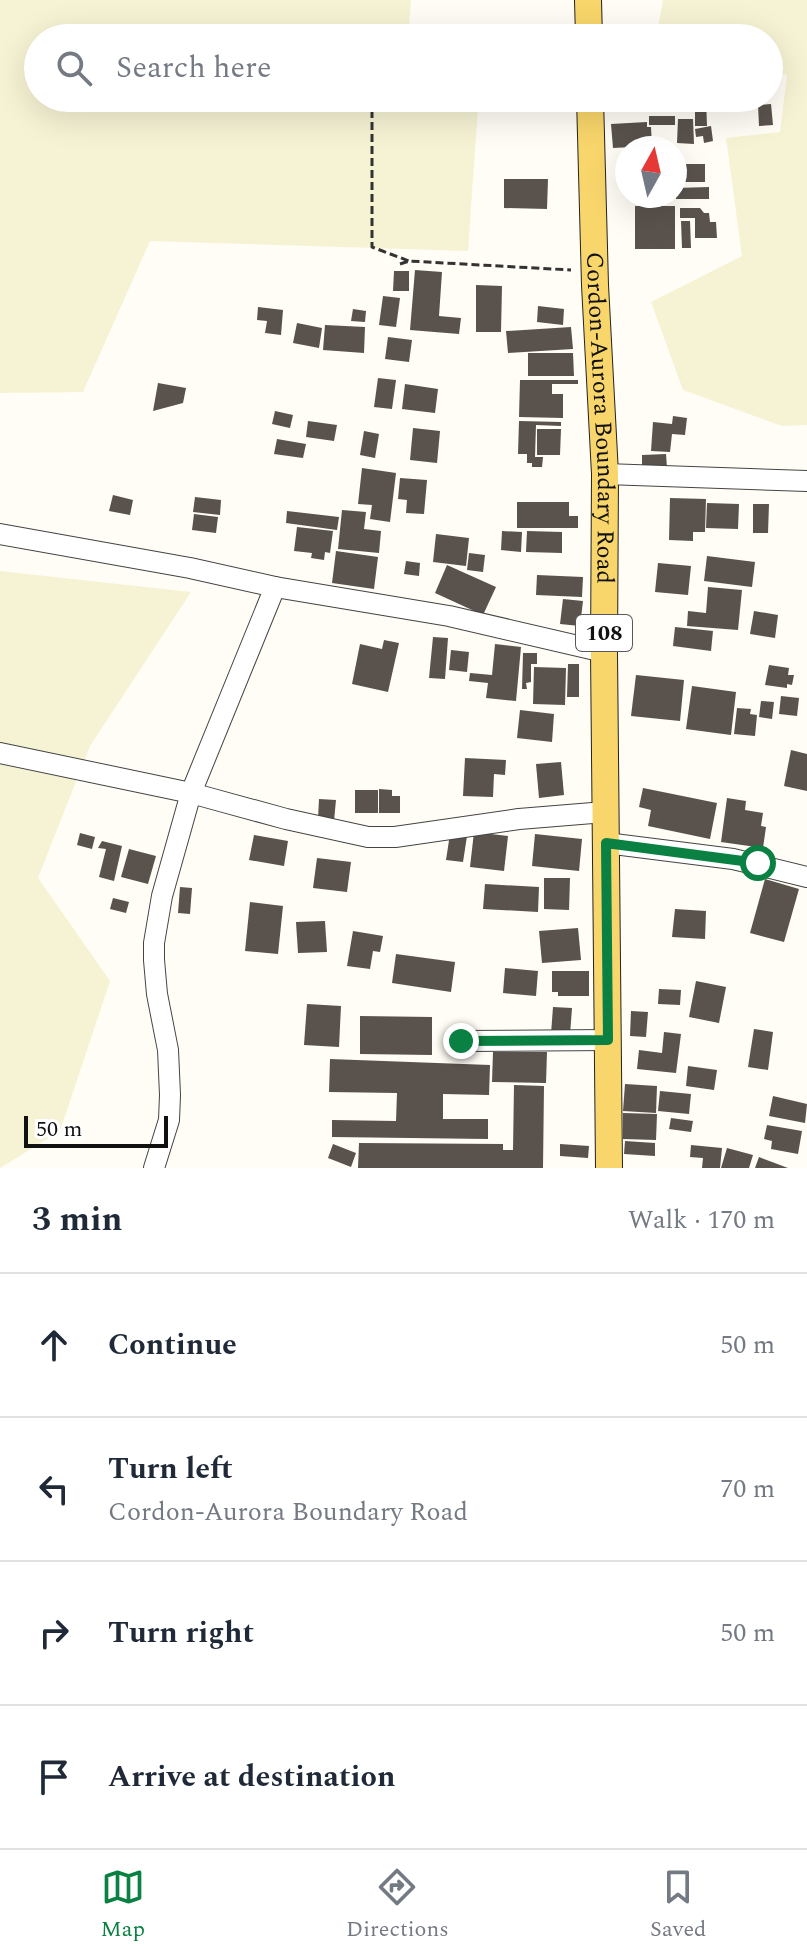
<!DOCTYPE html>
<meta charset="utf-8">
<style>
body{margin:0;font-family:Spectral,serif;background:#f2f2f3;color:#1f2937}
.compass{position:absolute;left:615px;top:136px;width:72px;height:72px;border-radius:50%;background:#fff;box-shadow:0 8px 32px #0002;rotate:8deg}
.scale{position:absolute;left:24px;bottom:20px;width:144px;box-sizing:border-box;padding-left:8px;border:4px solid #111;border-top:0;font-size:22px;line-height:28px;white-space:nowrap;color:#111;-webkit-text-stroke:6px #fff;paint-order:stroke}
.stop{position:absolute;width:24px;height:24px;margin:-18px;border:6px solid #0b8043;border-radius:50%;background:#fff}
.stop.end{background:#0b8043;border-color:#fff;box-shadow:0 2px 8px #0008}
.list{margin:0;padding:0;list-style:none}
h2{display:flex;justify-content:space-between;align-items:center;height:104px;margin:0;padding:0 32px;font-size:34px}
h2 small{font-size:26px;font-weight:400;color:#747a83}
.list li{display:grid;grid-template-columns:52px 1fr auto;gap:24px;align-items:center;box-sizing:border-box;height:144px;padding:0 32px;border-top:2px solid #e0e1e3}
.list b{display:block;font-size:30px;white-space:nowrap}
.list p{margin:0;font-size:26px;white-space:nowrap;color:#747a83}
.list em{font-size:26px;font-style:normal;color:#747a83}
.icon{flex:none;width:44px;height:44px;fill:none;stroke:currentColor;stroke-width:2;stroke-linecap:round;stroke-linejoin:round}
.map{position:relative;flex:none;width:807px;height:1168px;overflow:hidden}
.search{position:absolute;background:#fff;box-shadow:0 8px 32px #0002;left:24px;right:24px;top:24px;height:88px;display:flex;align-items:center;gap:20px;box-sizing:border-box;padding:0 28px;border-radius:44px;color:#747a83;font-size:30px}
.sheet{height:680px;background:#fff}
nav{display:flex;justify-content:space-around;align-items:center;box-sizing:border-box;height:112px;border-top:2px solid #e0e1e3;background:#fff;font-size:22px;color:#747a83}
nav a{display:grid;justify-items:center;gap:4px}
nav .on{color:#0b8043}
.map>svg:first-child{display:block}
.farmland{fill:#f6f3d4}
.building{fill:#5a524d}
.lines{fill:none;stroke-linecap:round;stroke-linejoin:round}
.minor-casing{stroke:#444;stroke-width:22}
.major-casing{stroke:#222;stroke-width:28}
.path{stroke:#333;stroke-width:3;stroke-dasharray:8 4;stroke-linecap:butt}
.minor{stroke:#fff;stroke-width:20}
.major{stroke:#f9d66b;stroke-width:26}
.route{stroke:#0b8043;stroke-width:10}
.labels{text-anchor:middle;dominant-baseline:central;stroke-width:8;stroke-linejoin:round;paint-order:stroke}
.shield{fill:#fff;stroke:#585858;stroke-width:2}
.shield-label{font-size:22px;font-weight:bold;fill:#111}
.street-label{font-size:24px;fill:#111;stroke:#fff}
</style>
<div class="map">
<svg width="807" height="1168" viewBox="0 0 807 1168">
<rect width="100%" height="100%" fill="#fffdf5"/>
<g class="farmland">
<path d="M0 0H411L408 38H38V98H441L478 107 468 251 150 241 83 392 0 393Z"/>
<path d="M663 0H807V425L782 426 683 390 651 302 742 256 726 138 780 132 787 75 769 72V38H656Z"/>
<path d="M0 571 191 592 90 746 38 878 110 981 60 1131 0 1168Z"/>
</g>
<g class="building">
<path d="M682 98H706L707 126H695V111L683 112Z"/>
<path d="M771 104 773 125 759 126 758 105Z"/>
<rect x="649" y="116" width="26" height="9"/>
<path d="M678 119H693L694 144 677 143Z"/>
<path d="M647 122V127H651L652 146 613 148 611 124Z"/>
<path d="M711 126 713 141 704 143 703 136 696 137 695 129Z"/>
<rect x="676" y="164" width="29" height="18"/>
<path d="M504 179H548L547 209 504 208Z"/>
<path d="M709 187V199H676V188Z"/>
<rect x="635" y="206" width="40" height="43"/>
<path d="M680 208H700L704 213H709L710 222H716L717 238H695V218H680Z"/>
<path d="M681 221H690L691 248H682Z"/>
<path d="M415 270 442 272 439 316 461 318 459 334 410 330Z"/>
<path d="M394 271H409V291H393Z"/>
<path d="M476 285 502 286 501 332H476Z"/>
<path d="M383 296 400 298 396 327 379 325Z"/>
<path d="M538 306 564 309 563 325 537 322Z"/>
<path d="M258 307 283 310 281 335 265 333 267 321 257 320Z"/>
<path d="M353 309 366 311 365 322 351 321Z"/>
<path d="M297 323 322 328 319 348 293 343Z"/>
<path d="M325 325 365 327 364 353 323 350Z"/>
<path d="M571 327 573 349 508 353 506 331Z"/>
<path d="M388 337 412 340 409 362 385 359Z"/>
<path d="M528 353H573L574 376H528Z"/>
<path d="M378 378 396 380 392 409 374 407Z"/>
<path d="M520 380H578V384H552V394H563V418L519 417Z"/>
<path d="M158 383 186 388 183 403 153 411Z"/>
<path d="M405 384 438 389 435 413 402 409Z"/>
<path d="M275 411 293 415 290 428 272 424Z"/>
<path d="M673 416 687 418 685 435 672 434 670 452 651 451 653 422 672 424Z"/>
<path d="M308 421 337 425 334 441 306 437Z"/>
<path d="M519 421 561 422V426L536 425 535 457H543L542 467H532V463H527V454H518Z"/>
<path d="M413 428 440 431 437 463 410 460Z"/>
<path d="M537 429H561L560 455H537Z"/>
<path d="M364 431 379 434 375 458 360 455Z"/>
<path d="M277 439 306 444 303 458 274 454Z"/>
<path d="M666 454 667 468 642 469V455Z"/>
<path d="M362 468 396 473 390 522 370 519 372 505 358 504Z"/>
<path d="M400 478 427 480 424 514 406 513 407 500 398 499Z"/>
<path d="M113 495 133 500 130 515 109 511Z"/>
<path d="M195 497 221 500 220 515 193 512Z"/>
<path d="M670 498 706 499 705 532H693V541L669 540Z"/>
<path d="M517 502H569V516H578V528H517Z"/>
<path d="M707 503 739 504 738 529 706 528Z"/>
<path d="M753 504H769L768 533H753Z"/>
<path d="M342 510 366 512 364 529 381 531 379 553 338 549Z"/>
<path d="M287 511 339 517 337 530 286 523Z"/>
<path d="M194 514 218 517 216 533 192 530Z"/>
<path d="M297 527 333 531 330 553 325 552 324 560 311 558 312 553 294 551Z"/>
<path d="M502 531 522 532 521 552 501 550Z"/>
<path d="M527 531 562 532V553L526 552Z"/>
<path d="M436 534 469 538 466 566 433 562Z"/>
<path d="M336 551 378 557 374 589 332 583Z"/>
<path d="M469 553 485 555 483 572 467 570Z"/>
<path d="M707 556 755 562 752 587 704 581Z"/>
<path d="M406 561 420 563 419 576 404 574Z"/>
<path d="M658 563 691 566 688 595 655 592Z"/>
<path d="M447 565 496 587 483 615 435 593Z"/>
<path d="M537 575 583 577 582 597 536 595Z"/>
<path d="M708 587 742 590 738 630 687 626 688 611 706 613Z"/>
<path d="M563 599 583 601 580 626 560 624Z"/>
<path d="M754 611 778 615 775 638 750 634Z"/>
<path d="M675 627 713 631 711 651 673 646Z"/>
<path d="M433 637 448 638 445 679 429 678Z"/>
<path d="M384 640 399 643 388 692 352 684 360 644 382 649Z"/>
<path d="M495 644 521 647 516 701 486 698 488 683 469 681 470 673 492 675Z"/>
<path d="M451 650 469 652 467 672 449 670Z"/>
<path d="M523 653H537V664H531V682L526 683 527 689H522Z"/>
<path d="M568 664H579V697H567Z"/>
<path d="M769 665 789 668 788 675H794L792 685 787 684V688L765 685Z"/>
<path d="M534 667 566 668 565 705 533 704Z"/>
<path d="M636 675 684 680 680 721 631 716Z"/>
<path d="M692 686 736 692 731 735 686 729Z"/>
<path d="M781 696 799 698 797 716 779 714Z"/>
<path d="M761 701 774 702 772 719 759 717Z"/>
<path d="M737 708 751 709 750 714 757 715 755 736 734 734Z"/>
<path d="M520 710 554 714 552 742 517 738Z"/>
<path d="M791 750 807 754V791L784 786Z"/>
<path d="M465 758 506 760 505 775 494 774 493 797 463 796Z"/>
<path d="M561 762 564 795 539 798 536 764Z"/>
<path d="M643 788 717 803 710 839 648 826 651 810 639 807Z"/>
<path d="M379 789 392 790V796H400V813H379Z"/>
<rect x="355" y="790" width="23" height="23"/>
<path d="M727 798 746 801 745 810 763 813 761 826 766 827 763 848 721 842Z"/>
<path d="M319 799 336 800 334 821 318 819Z"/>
<path d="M474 832 508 836 504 871 470 867Z"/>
<path d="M80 833 95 837 92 849 77 845Z"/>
<path d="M450 834 467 836 463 862 446 860Z"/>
<path d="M535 834 582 839 579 871 532 866Z"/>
<path d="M254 835 288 841 284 866 249 860Z"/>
<path d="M102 841 122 846 114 881 99 877 106 849 98 848Z"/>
<path d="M129 849 156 856 148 884 121 877Z"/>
<path d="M317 858 351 862 347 892 313 888Z"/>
<path d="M544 878H570L569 910 544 909Z"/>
<path d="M765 879 799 889 784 942 750 933Z"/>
<path d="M485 884 539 887 538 912 483 909Z"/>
<path d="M180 887 192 888 190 914 178 913Z"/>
<path d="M113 898 129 902 126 913 110 909Z"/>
<path d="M250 902 283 906 278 954 245 951Z"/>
<path d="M675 909 706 911 705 939 672 937Z"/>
<path d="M325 921 327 952 298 953 296 922Z"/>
<path d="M578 928 581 960 542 963 539 931Z"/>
<path d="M353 931 383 936 380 952 373 951 370 969 347 966Z"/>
<path d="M396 954 455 962 451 992 392 983Z"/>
<path d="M505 968 538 971 536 996 503 993Z"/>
<path d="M552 971H589V996H558V992H552Z"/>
<path d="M696 981 726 987 719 1023 689 1017Z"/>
<path d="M659 989 681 990 680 1005 658 1004Z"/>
<path d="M307 1004 341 1006 339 1047 304 1045Z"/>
<path d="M553 1007 572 1008 570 1035 551 1034Z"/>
<path d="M631 1011 648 1012 646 1037 630 1036Z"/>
<path d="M360 1016 432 1017V1055L360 1054Z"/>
<path d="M754 1029 773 1032 768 1070 748 1067Z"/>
<path d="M664 1032 681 1034 676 1073 637 1069 639 1050 662 1053Z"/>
<path d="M493 1052H547L546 1083 492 1082Z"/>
<path d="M330 1059 490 1065 489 1095 443 1094V1119H488V1139L332 1137V1120L396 1121 397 1093 329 1092Z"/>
<path d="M688 1066 717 1070 714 1090 686 1086Z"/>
<path d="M625 1084 657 1086 656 1113 623 1111Z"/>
<path d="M514 1085 544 1086 543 1168H358L359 1143 503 1144V1150H513Z"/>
<path d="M660 1091 691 1094 689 1114 658 1111Z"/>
<path d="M773 1096 807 1104 805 1123 769 1116Z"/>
<path d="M623 1113 657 1114 656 1140 623 1139Z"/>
<path d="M671 1118 693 1121 691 1132 669 1129Z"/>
<path d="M767 1125 802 1131 798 1154 771 1149 772 1141 764 1139Z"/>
<path d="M625 1141 655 1143V1156L624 1154Z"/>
<path d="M333 1144 356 1153 351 1167 328 1158Z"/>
<path d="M560 1144 589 1146 588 1158 560 1156Z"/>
<path d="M691 1145 722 1148 720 1168H702L703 1158 690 1157Z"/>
<path d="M727 1148 753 1155 749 1168H721Z"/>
<path d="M759 1157 788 1168H755Z"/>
</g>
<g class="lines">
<defs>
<g id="minor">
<path d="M605 474 807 481"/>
<path d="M0 534 190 568 275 587 449 616 604 652"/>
<path d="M0 753 191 793 286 819 368 837H395L519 819 605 812"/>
<path d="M606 843 733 859 807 877"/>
<path d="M461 1041 608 1040"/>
<path d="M154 1168 169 1120 170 1095 168 1050 157 994 154 960V943L162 896 191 793 275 587"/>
</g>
<g id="major">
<path d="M588 0 589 38"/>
<path id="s1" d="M590 98 595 285 605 474 604 652 609 1168"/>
</g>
</defs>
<use href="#minor" class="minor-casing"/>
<use href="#major" class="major-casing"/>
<g class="path">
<path d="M372 98V247L409 261"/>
<path d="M400 264 409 261 571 270"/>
</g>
<use href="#minor" class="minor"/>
<use href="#major" class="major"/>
</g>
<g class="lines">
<path class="route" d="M461 1041 608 1040 606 843 758 863"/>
</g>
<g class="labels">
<rect class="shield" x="576" y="615" width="56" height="36" rx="6"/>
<g class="shield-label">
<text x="604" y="633">108</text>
</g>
<g class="street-label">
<text stroke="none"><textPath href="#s1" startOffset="320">Cordon-Aurora Boundary Road</textPath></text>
</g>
</g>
</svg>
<svg class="compass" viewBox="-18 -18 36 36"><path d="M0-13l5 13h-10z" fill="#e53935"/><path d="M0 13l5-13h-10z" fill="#747a83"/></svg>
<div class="scale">50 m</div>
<div class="stop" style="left:758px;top:863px"></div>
<div class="stop end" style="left:461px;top:1041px"></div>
<div class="search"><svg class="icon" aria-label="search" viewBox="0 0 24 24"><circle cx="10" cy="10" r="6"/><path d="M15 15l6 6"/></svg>Search here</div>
</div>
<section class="sheet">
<h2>3 min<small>Walk · 170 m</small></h2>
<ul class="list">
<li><svg class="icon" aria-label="ahead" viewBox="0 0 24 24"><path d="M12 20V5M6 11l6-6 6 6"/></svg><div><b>Continue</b></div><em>50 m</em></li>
<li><svg class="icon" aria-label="left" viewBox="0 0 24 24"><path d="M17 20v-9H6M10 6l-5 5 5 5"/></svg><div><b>Turn left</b><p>Cordon-Aurora Boundary Road</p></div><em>70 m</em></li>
<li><svg class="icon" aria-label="right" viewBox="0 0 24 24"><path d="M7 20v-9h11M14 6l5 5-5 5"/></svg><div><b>Turn right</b></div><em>50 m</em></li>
<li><svg class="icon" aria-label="arrive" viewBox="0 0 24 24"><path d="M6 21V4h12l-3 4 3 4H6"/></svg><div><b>Arrive at destination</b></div></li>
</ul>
</section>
<nav>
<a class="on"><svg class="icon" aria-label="map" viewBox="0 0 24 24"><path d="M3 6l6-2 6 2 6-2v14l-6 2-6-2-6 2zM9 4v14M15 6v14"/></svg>Map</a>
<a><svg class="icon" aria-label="directions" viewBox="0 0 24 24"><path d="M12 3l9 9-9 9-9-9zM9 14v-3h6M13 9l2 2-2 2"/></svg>Directions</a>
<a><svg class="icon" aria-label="saved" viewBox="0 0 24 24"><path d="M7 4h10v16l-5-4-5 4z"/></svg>Saved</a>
</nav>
